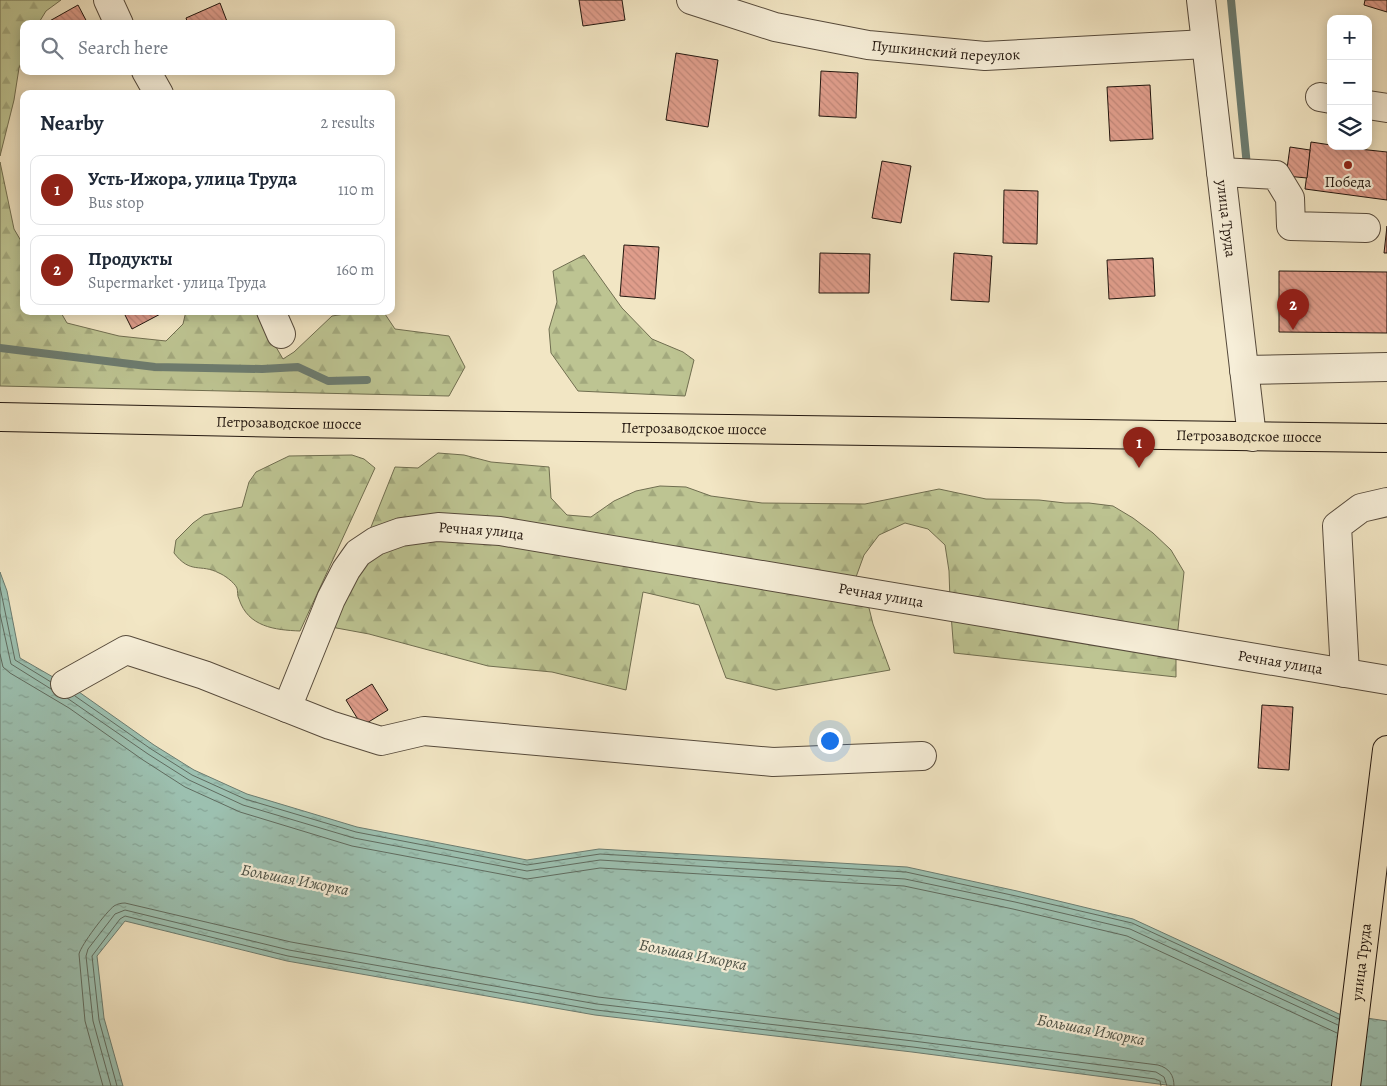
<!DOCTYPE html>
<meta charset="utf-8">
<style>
body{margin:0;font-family:Alegreya,serif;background:#f2f2f3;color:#1f2937}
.controls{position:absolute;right:15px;top:15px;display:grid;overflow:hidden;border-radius:10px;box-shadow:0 2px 12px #0003}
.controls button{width:45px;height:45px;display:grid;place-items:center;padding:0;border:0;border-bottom:1px solid #e0e1e3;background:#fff;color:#1f2937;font:25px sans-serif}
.you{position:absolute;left:829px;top:740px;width:18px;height:18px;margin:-12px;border:4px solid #fff;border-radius:50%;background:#1a73e8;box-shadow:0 0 0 8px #1a73e833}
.badge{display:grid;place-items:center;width:32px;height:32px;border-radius:50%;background:#8f2418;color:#fff;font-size:16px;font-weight:700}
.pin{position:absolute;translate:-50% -41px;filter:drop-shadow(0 1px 2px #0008)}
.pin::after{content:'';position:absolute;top:26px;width:18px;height:15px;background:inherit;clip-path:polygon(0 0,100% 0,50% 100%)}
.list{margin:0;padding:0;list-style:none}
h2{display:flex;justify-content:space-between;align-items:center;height:65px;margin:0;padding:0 20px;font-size:21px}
h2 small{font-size:16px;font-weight:400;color:#747a83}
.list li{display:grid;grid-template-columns:32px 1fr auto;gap:15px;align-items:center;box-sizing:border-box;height:70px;margin:0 10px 10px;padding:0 10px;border:1px solid #e0e1e3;border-radius:10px}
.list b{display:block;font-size:19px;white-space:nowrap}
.list p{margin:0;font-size:16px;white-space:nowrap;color:#747a83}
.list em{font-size:16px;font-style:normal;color:#747a83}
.icon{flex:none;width:28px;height:28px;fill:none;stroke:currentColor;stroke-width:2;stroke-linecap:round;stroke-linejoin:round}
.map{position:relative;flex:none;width:1387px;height:1086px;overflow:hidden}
.search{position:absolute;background:#fff;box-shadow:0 2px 12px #0003;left:20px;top:20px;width:375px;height:55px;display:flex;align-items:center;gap:12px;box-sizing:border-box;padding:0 18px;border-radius:10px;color:#747a83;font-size:19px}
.panel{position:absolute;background:#fff;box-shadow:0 2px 12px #0003;left:20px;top:90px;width:375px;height:225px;border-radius:10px}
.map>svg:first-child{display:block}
.forest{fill:url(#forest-firs);stroke:#706e50}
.water{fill:url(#water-ripples);stroke:#6c7c70}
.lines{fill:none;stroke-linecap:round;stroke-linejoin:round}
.shore{stroke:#606c60;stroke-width:1}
.stream{stroke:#6c7c70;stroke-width:8}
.building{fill:url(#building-back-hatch);stroke:#23170f}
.minor-casing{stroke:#574b3c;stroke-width:30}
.major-casing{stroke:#23170f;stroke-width:30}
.minor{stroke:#f7efd9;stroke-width:28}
.major{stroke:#f2e6c4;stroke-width:28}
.poi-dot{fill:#8f2418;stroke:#f7efd9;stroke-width:2}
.labels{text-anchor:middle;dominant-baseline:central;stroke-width:4.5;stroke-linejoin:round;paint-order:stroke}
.street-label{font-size:15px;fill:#23170f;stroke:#f7efd9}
.poi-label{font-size:15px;fill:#23170f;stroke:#f7efd9}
.water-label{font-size:16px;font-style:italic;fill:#4d5247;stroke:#f7efd9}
</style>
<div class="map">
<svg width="1387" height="1086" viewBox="0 0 1387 1086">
<defs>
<pattern id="forest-firs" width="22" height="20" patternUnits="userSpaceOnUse" patternTransform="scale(1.25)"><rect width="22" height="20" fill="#bdc492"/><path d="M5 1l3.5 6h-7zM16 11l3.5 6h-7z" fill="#a2a87d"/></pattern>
<pattern id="water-ripples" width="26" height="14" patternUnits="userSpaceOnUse" patternTransform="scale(1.25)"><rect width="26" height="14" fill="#9cc0b0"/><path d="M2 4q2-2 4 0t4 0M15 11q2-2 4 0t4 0" fill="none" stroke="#86a496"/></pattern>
<pattern id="building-back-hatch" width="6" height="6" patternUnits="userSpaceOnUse" patternTransform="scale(1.25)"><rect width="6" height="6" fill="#df9d8b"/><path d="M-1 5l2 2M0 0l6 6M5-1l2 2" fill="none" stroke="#bf8677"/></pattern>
</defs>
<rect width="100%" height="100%" fill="#f2e6c4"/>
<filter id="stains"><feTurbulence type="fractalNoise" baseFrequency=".004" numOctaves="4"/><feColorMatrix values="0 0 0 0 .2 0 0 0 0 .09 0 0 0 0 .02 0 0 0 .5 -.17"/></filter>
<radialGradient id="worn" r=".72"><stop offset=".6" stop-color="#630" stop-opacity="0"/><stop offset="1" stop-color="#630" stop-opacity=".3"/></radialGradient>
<g class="forest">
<path d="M0 0H61L46 11 38 24H24V57L19 68 14 100 0 156Z"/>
<path d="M0 162 14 229 24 246V311H60L67 323 119 336 166 341 183 324 186 311H255L283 359 294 352 332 316 364 311H383L395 329 449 336 465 367 449 396 0 386Z"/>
<path d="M584 255 622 308 652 339 683 352 694 360 685 396 578 391 551 353 549 329 557 302 553 271Z"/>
<path d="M438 453 464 455 491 462 549 467 551 498 567 515 591 517 614 501 636 491 660 486 686 487 711 496 762 503 865 504 939 489 986 499 1039 500 1065 503H1089L1113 506 1133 518 1153 533 1171 550 1184 572 1176 648V677L954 653 950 601 949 571 945 545 928 529 905 523 879 535 864 555 856 577 867 600 873 624 890 670 776 690 726 678 699 605 643 592 626 690 552 672 488 666 369 634 331 627 395 467 418 468Z"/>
<path d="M352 455 364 459 375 468 300 631C275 630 248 627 239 599 237 596 238 591 237 588 234 582 224 575 219 573 200 563 191 575 174 553L176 540 193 523 204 515 242 507 249 482 256 472 289 456Z"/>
</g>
<path class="water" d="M0 572 7 591 20 658 79 692 154 745 194 770 247 794 357 827 527 860 599 849 907 867 1017 891 1133 919 1339 1014 1387 1021V1086H1174L912 1052 595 1015 287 961 125 921 97 956 104 1018 123 1086H0Z"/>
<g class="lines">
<g class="shore">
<path d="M0 587 15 660 51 682"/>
<path d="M0 614 11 664 51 689"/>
<path d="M0 654 3 667 10 673 69 708 143 760 185 787 240 812 352 846 527 879 600 868 904 886 1013 909 1127 936 1337 1033"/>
<path d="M75 696 151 749 192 775 245 799 356 832 527 865 600 854 906 872 1016 896 1132 923 1339 1019"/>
<path d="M67 698 148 754 189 780 243 805 354 838 527 871 600 860 905 879 1015 902 1130 929 1338 1025"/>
<path d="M103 1086 85 1021 79 954C81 945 106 912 114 906 117 904 121 903 125 903L291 942 598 997 914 1034 1158 1065C1169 1068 1174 1075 1174 1086"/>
<path d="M111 1086 93 1021 86 956 88 949 115 914 125 910 289 950 597 1004 913 1041 1156 1072 1164 1077 1167 1086"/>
<path d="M117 1086 99 1020 92 956 120 919 125 916 288 956 596 1010 913 1047 1155 1079 1160 1081 1161 1086"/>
</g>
<g class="stream">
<path d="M1231 0 1247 166"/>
<path d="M0 348 155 367 262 369 298 367 328 381 367 380"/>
</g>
</g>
<g class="building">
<path d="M579 0H622L625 20 583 26Z"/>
<path d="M1365 0H1387V12L1364 5Z"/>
<path d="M220 3 228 24H188L186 18Z"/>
<path d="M78 5 88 24H46V23Z"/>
<path d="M676 53 718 60 708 127 666 120Z"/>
<path d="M821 71 858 73 856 118 819 116Z"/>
<path d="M1150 85 1153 139 1110 141 1107 87Z"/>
<path d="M1311 142 1331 145V146L1387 152V200L1305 189Z"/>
<path d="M1290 147 1310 150 1307 178 1286 176Z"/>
<path d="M882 161 911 166 901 223 872 218Z"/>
<path d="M1004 190 1038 191 1037 244 1003 243Z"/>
<path d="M1387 226V253H1384Z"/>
<path d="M624 245 659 247 655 299 620 296Z"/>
<path d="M820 253 870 254 869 293H819Z"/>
<path d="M954 253 992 256 989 302 951 300Z"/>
<path d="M1153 258 1155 296 1109 299 1107 260Z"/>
<path d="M1279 271 1387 272V333L1279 332Z"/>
<path d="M123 311H166L132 329Z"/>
<path d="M372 684 388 710 362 726 346 700Z"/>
<path d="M1262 705 1293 707 1289 770 1258 768Z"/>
</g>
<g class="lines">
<defs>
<g id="minor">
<path d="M108 0 119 24"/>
<path id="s1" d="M691 0 775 27 868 45 985 56 1206 44"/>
<path id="s2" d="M1201 0 1252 437"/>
<path d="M146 71 159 94"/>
<path d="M1320 97 1331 99"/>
<path d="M1368 105 1387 108"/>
<path d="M1221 172 1276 175 1290 198 1291 226 1366 228"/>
<path d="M271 311 281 334"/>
<path d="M1244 370 1387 367"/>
<path d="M1345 673 1337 526 1361 508 1387 502"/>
<path d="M65 684 126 650 204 675 330 725 381 741 424 731 773 762 922 756"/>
<path id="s3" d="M287 708 331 599 346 570 358 553 376 541 401 532 438 527 500 531 1387 680"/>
</g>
<g id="major">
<path id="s4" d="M0 417 292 423 1387 438"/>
<path id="s5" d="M1346 1086 1387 750"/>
</g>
</defs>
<use href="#minor" class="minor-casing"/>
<use href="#major" class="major-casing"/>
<use href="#minor" class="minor"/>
<use href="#major" class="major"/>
</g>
<circle class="poi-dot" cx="1348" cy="165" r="5"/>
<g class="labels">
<g class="street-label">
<text stroke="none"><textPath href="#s1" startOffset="261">Пушкинский переулок</textPath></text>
<text stroke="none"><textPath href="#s2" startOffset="220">улица Труда</textPath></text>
<text stroke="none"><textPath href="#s4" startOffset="289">Петрозаводское шоссе</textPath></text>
<text stroke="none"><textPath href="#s4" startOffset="694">Петрозаводское шоссе</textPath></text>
<text stroke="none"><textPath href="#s4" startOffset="1249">Петрозаводское шоссе</textPath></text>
<text stroke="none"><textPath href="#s3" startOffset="300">Речная улица</textPath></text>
<text stroke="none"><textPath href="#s3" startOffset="705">Речная улица</textPath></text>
<text stroke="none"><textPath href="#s3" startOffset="1110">Речная улица</textPath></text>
<text stroke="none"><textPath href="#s5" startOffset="125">улица Труда</textPath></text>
</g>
<g class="poi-label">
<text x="1348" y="182">Победа</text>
</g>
<g class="water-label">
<text transform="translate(295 880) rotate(11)">Большая Ижорка</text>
<text transform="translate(693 955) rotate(11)">Большая Ижорка</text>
<text transform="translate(1091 1030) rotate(11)">Большая Ижорка</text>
</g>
</g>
<rect width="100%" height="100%" filter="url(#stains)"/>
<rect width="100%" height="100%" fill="url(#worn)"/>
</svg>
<div class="controls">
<button>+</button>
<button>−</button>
<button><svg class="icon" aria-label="layers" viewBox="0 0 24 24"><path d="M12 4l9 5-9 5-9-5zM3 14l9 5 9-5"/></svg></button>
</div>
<div class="you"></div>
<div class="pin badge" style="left:1139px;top:468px">1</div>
<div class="pin badge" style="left:1293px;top:330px">2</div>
<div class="search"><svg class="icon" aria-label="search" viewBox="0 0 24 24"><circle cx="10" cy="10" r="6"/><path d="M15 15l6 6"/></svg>Search here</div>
<section class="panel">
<h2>Nearby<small>2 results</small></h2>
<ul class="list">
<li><span class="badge">1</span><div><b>Усть-Ижора, улица Труда</b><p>Bus stop</p></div><em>110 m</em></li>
<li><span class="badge">2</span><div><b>Продукты</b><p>Supermarket · улица Труда</p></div><em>160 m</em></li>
</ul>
</section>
</div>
